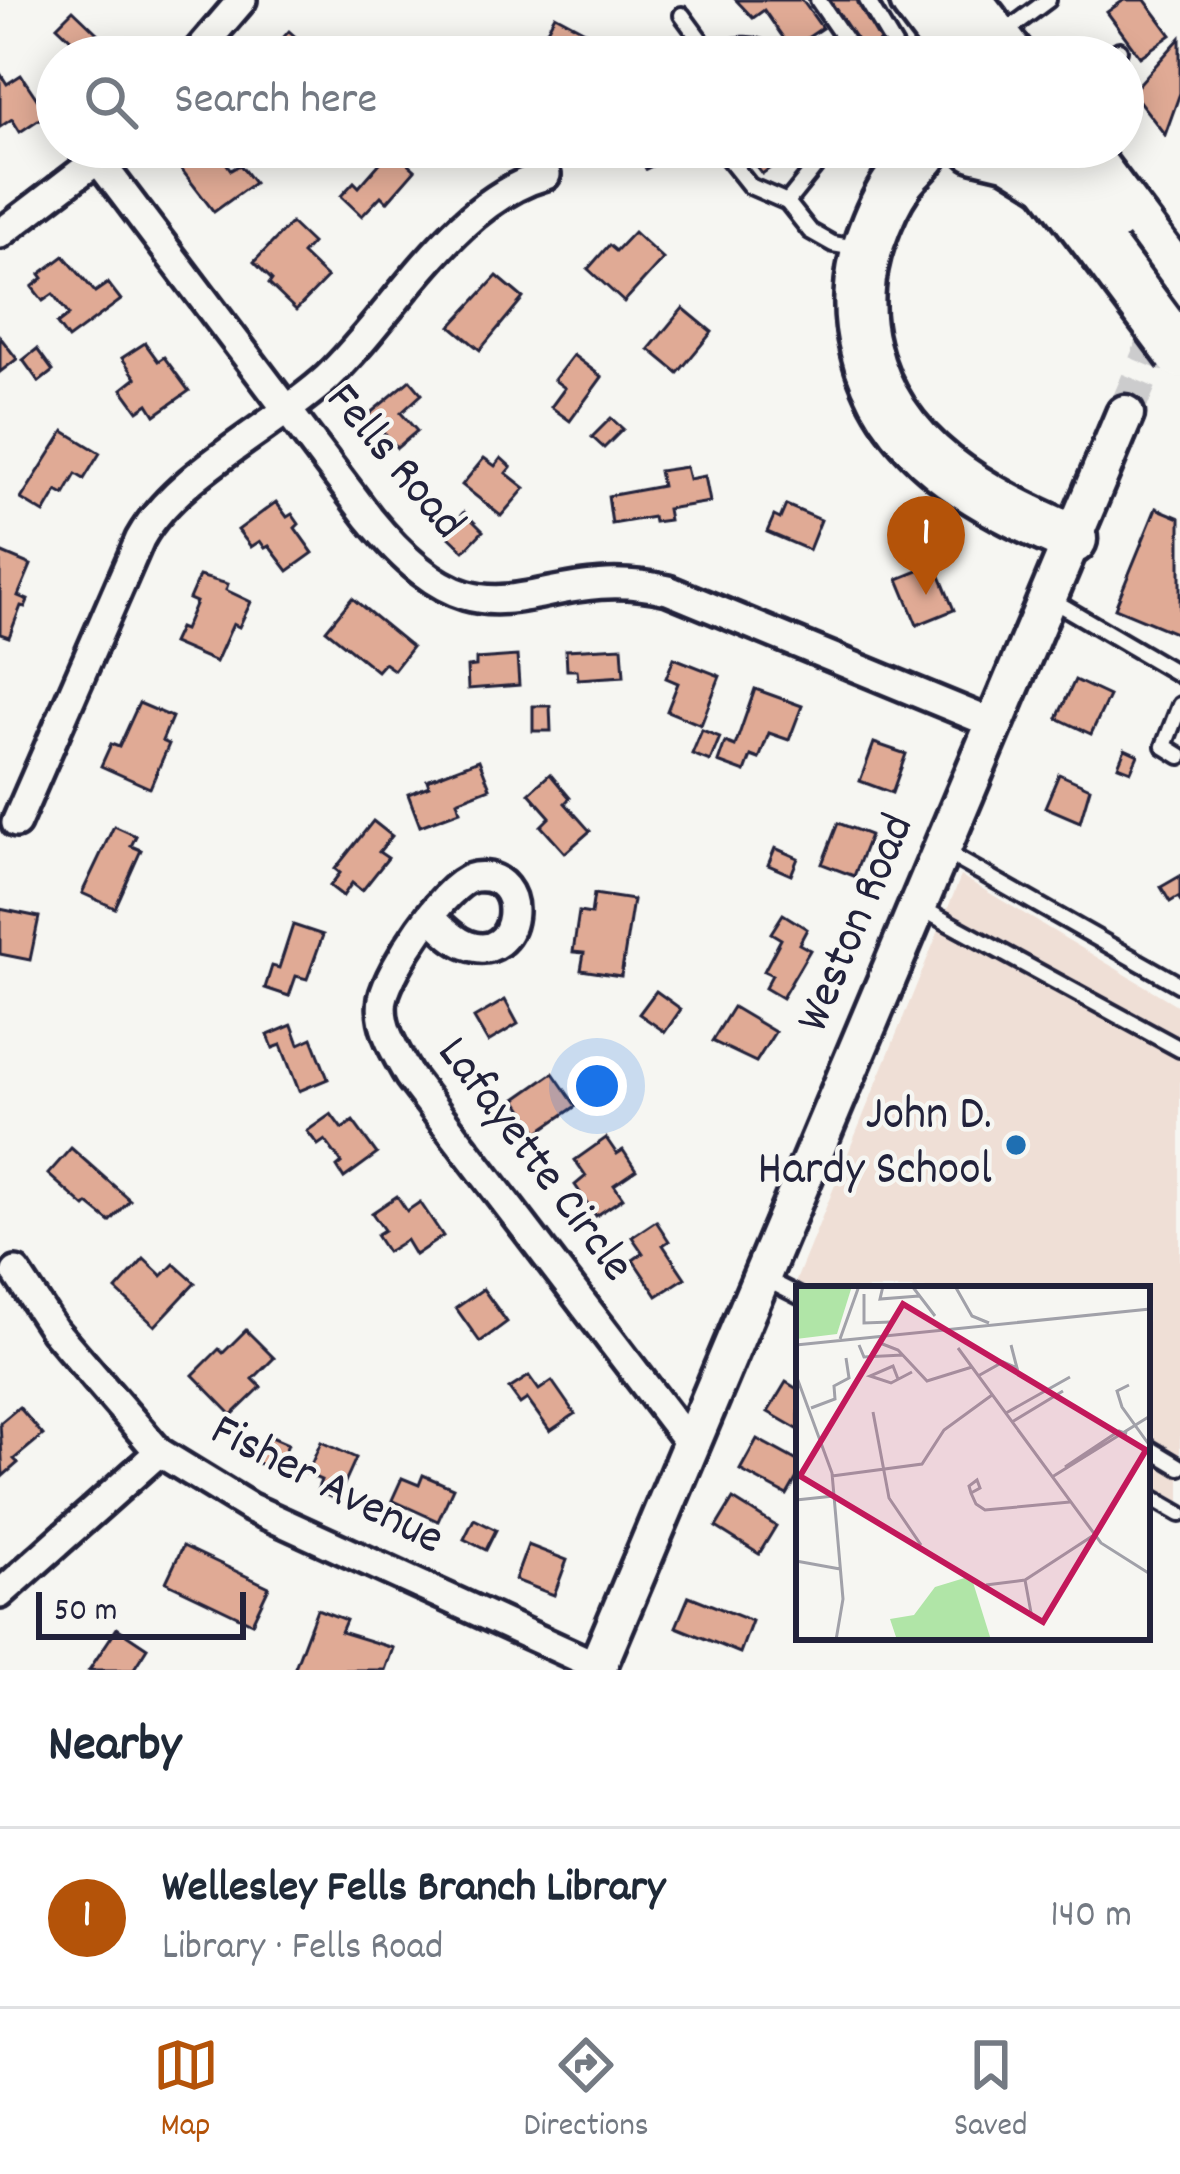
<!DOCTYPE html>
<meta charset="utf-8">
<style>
body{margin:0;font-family:Dekko,sans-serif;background:#f2f2f3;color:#1f2937}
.scale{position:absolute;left:36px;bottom:30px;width:210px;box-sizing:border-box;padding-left:12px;border:6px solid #22223b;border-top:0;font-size:33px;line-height:42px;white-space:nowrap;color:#22223b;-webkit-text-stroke:9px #f6f6f2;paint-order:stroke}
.you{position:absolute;left:597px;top:1086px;width:42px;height:42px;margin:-30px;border:9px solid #fff;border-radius:50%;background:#1a73e8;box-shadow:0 0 0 18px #1a73e833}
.badge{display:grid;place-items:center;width:78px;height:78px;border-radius:50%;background:#b45309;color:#fff;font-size:39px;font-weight:700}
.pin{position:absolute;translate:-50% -99px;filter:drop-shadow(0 3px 6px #0008)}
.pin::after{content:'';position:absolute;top:63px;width:42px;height:36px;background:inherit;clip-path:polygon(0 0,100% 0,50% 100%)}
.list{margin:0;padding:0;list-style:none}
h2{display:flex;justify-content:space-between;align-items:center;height:156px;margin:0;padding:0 48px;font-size:51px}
h2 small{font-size:39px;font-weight:400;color:#747a83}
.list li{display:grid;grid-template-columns:78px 1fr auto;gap:36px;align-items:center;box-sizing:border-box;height:180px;padding:0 48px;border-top:3px solid #e0e1e3}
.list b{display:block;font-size:45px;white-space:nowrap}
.list p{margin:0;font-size:39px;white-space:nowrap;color:#747a83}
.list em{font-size:39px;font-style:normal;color:#747a83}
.icon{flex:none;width:66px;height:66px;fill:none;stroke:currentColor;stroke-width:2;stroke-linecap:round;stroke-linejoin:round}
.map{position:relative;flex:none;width:1180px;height:1670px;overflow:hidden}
.search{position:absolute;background:#fff;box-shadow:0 6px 30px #0003;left:36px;right:36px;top:36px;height:132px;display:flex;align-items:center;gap:30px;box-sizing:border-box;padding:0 42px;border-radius:66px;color:#747a83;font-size:45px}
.sheet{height:336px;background:#fff}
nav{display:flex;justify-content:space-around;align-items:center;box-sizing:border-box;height:168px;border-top:3px solid #e0e1e3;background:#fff;font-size:33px;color:#747a83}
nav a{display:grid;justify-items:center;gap:6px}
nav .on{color:#b45309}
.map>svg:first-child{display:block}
.built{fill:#efdfd6}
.building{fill:#e0aa95;stroke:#22223b;stroke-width:3}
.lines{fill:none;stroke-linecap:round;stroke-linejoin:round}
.secondary-tunnel{stroke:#cccccd;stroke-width:36;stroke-dasharray:36 18;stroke-linecap:butt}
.lane-casing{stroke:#22223b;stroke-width:22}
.street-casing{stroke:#22223b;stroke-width:36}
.secondary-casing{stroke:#22223b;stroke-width:45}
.highway-casing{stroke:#22223b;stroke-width:57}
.lane{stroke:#f6f6f2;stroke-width:14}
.street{stroke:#f6f6f2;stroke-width:27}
.secondary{stroke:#f6f6f2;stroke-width:36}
.highway{stroke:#f6f6f2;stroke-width:48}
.highway-bridge-casing{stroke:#22223b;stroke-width:57;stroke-linecap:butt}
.highway-bridge{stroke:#f6f6f2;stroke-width:48}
.poi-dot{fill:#1f6fb2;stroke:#f6f6f2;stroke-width:4.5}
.labels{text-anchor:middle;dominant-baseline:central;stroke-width:9;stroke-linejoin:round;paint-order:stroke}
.street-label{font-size:48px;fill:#22223b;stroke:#f6f6f2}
.poi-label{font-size:48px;fill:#22223b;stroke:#f6f6f2;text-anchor:end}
.inset-road{fill:none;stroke:#a1a1a9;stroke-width:3}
.view{fill:#c2185b;fill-opacity:0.15;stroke:#c2185b;stroke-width:6}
.inset-edge{fill:none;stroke:#22223b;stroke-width:6}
</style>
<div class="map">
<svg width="1180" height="1670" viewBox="0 0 1180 1670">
<rect width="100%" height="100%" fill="#f6f6f2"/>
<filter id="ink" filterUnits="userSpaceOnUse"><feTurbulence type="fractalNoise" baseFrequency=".00833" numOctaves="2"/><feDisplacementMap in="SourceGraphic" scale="24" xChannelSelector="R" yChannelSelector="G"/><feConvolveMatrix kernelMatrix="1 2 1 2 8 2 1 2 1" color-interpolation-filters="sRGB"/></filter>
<g filter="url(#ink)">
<path class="built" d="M961 876 1180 1007V1503L1147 1484V1289H805L795 1283Z"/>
<g class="building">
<path d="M736 0H802L822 28 791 49 764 10 753 18Z"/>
<path d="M824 0H861L886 37 861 55Z"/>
<path d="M1124 0H1145L1171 35 1140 57 1107 12Z"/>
<path d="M73 10 97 33 90 40 108 57H72L81 49 57 26Z"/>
<path d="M555 15 613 46 607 57H555L537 48Z"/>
<path d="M289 31 318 57H266Z"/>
<path d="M1180 38V93L1165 135 1132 92Z"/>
<path d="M450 41 469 57 437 56Z"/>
<path d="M0 73 7 84 21 75 47 114 20 132 12 119 0 127Z"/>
<path d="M194 147H215L231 170 240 165 254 183 214 212 175 161Z"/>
<path d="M371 147H389L415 170 387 202 381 196 362 216 341 196 354 182 359 187 380 163 367 152Z"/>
<path d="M636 147H675L678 153 646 169Z"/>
<path d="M742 147H799L762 174Z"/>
<path d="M291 223 312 243 302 254 327 278 296 310 269 284 272 280 254 262Z"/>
<path d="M634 232 663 259 624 302 588 269 609 245 616 251Z"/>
<path d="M64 256 95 292 108 283 121 300 68 339 57 324 69 315 53 294 43 301 32 287 43 278 40 274Z"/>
<path d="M497 276 523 298 480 350 451 326Z"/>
<path d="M683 308 712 332 678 373 649 349Z"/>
<path d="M0 337 17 359 0 372Z"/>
<path d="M145 343 158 361 164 357 189 391 155 415 148 404 138 411 122 389 136 378 122 358Z"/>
<path d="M37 349 53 371 39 382 23 360Z"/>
<path d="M573 355 602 377 570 421 551 407 565 388 554 380Z"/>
<path d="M410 380 422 394 401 413 417 431 397 448 368 415Z"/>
<path d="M611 418 623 429 604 448 592 437Z"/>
<path d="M64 431 100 453 84 479 76 474 64 495 57 491 44 513 21 499Z"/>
<path d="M484 458 495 466 501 458 511 467 506 473 525 488 501 516 462 485Z"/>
<path d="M686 467 689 479 705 476 710 502 667 509 669 520 654 522 653 517 612 524 608 496 662 486 659 471Z"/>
<path d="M276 502 287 517 292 514 299 524 295 528 313 553 288 571 269 546 265 548 260 541 251 547 238 530Z"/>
<path d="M786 505 821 520 809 550 767 532 774 516 780 519Z"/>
<path d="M1156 508 1180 518V635L1115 608Z"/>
<path d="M464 512 483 531 464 551 444 532Z"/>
<path d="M0 552 31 565 18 596 28 600 25 607 21 606 9 637 0 634Z"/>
<path d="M935 564 954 610 917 625 898 579Z"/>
<path d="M199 576 228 584 226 590 251 602 239 627 233 624 216 662 172 643 179 628 184 630 196 602 189 599Z"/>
<path d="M352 598 412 647 394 670 384 663 377 671 326 630Z"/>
<path d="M622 647 624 676 578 679 577 670H567L566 650Z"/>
<path d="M517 656 519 685 468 689 467 667 476 666V659Z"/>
<path d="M674 658 720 676 701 725 667 711 678 683 666 678Z"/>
<path d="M1075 680 1109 696 1091 734 1057 718Z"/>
<path d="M755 689 802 706 789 740 769 733 759 759 751 756 745 772 718 762 725 742 735 746Z"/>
<path d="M139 703 172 717 162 741 169 744 150 788 101 766 111 744 119 747Z"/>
<path d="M533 706H550L551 731H533Z"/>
<path d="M702 730 720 737 710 761 692 754Z"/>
<path d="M874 743 906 754 892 793 860 781Z"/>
<path d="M1125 749 1138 755 1131 771 1118 766Z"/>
<path d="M479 760 490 788 457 801 460 811 420 826 408 794 429 786 427 780Z"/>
<path d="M550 774 570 798 565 803 590 831 565 853 541 826 550 817 529 793Z"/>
<path d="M1059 774 1090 788 1080 822 1045 807Z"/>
<path d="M373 821 392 836 379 852 388 858 362 891 352 883 343 896 330 886 340 873 335 869Z"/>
<path d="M838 823 870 835 854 876 822 864Z"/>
<path d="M114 826 136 836 131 846 141 850 115 908 82 893Z"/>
<path d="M775 848 798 858 791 875 768 865Z"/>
<path d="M1180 876V900L1178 897 1170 902 1161 887Z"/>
<path d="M594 894 633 900 621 976 581 970 584 953 573 952 579 912 591 914Z"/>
<path d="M0 909 39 917 30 960 0 954Z"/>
<path d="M783 914 807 929 799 944 810 950 782 998 765 988 772 975 764 971 781 939 771 933Z"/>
<path d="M293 925 323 935 307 979 296 976 289 996 265 988 272 966 279 968Z"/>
<path d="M656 991 681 1009 665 1032 639 1014Z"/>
<path d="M505 1000 518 1024 488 1042 474 1018Z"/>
<path d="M733 1007 775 1032 756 1062 712 1041Z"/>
<path d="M292 1025 299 1044 312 1038 328 1079 299 1091 281 1045 273 1048 268 1035Z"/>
<path d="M553 1073 576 1106 538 1132 516 1099Z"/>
<path d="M331 1114 342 1129 353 1121 377 1154 344 1178 337 1167 342 1163 325 1140 318 1145 307 1131Z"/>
<path d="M606 1138 617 1154 623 1150 636 1170 614 1185 623 1198 596 1216 575 1185 586 1176 575 1160Z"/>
<path d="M71 1148 130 1200 110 1222 88 1204 85 1207 48 1174Z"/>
<path d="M397 1196 407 1211 420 1202 443 1236 415 1255 406 1240 387 1252 376 1235 384 1230 372 1213Z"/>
<path d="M656 1221 669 1241 663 1245 685 1278 657 1296 633 1260 643 1253 632 1237Z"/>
<path d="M144 1259 162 1276 174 1264 195 1283 155 1326 116 1290Z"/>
<path d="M483 1289 507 1322 480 1342 456 1308Z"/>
<path d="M246 1330 274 1358 253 1379 261 1387 232 1415 193 1375 219 1349 223 1353Z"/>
<path d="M529 1376 539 1390 552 1381 575 1414 550 1431 527 1399 520 1404 509 1389Z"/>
<path d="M786 1382 799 1390V1430L768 1412Z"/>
<path d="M19 1407 43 1435 14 1459 18 1463 3 1476 0 1423Z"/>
<path d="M267 1435 288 1444 277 1471 255 1462Z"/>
<path d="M757 1439 799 1462V1474L787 1495 740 1470Z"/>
<path d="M321 1442 356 1458 337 1500 317 1491 321 1480 307 1474Z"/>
<path d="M423 1475 453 1488 438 1521 392 1500 402 1478 419 1485Z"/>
<path d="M733 1499 776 1526 759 1554 716 1527Z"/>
<path d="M474 1519 496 1530 486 1550 464 1539Z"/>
<path d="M528 1545 567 1560 554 1595 515 1580Z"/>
<path d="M183 1546 269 1587 252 1623 166 1582Z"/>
<path d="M689 1596 752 1621 740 1653 676 1627Z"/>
<path d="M317 1609 346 1620 341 1632 393 1648 385 1670H294Z"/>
<path d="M117 1628 147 1648 133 1670H89Z"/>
</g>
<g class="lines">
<path class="secondary-tunnel" d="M1125 414 1168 312"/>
<defs>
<g id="lane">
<path d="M818 0 857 57"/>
<path d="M867 0 901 57"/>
<path d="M682 15 712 56"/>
<path d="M1005 32 1048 0"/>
<path d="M711 57C729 45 756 39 772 57"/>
<path d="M1111 57 1119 50"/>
<path d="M719 147 750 186 787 202 810 231 833 244 861 249"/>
<path d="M787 202 831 147"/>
<path d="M1052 600 1180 675"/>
<path d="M1180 705 1164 746 1180 756"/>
<path d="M945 852 1180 985"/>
<path d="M921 908 1180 1049"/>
<path d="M762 1277 799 1296"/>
<path d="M1147 1447 1180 1467"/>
<path d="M1147 1495 1180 1514"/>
</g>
<g id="street">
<path d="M193 57 242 0"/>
<path d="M99 161 369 518C492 669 529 558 668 590L994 724"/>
<path d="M0 234 114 147"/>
<path d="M16 823 140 539C175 475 272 428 327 378 394 315 453 201 546 175"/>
<path d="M431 917C442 927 453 940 467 945 521 966 532 870 475 877 446 881 389 970 383 999 378 1026 396 1053 409 1076L690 1444"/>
<path d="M16 1272 54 1330 159 1452 249 1507 597 1666"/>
<path d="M0 1594 159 1452"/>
</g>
<path id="secondary" d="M596 1670 1125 414"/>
<g id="highway">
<path d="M915 0 958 57"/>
<path d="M966 0 1010 57"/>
<path d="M927 147C920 161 906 169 898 182 886 199 877 220 870 240 858 274 856 313 865 348 889 452 982 500 1072 539"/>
<path d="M976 147 1010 155 1047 178"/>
<path d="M1025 147 1105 252"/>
<path d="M1078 147 1180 283"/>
</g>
</defs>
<use href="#lane" class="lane-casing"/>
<use href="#street" class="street-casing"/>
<use href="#secondary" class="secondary-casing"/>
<use href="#highway" class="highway-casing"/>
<use href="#lane" class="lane"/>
<use href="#street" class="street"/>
<use href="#secondary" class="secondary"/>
<use href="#highway" class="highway"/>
<defs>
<path id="highway-bridge" d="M1105 252 1180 353"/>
</defs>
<use href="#highway-bridge" class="highway-bridge-casing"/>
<use href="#highway-bridge" class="highway-bridge"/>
</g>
</g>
<circle class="poi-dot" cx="1016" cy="1145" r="12"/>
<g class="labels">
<g class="street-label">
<text transform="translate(393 463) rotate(50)">Fells Road</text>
<text transform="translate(858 924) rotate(-67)">Weston Road</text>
<text transform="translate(533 1161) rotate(53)">Lafayette Circle</text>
<text transform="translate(326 1487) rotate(27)">Fisher Avenue</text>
</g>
<g class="poi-label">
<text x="992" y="1117">John D.<tspan x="992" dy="55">Hardy School</tspan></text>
</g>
</g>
<g transform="translate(796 1286)">
<rect width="354" height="354" fill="#f6f6f2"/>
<path d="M0 0H56L41 48 0 53ZM175 290 195 354H101L94 333 118 329 139 301Z" fill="#b0e5a7"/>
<path class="inset-road" d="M87 0 84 13 123 10M116 0 139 30M159 0 176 30 193 37M68 8V37L95 36M44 53 63 0M84 57 102 64 131 95 176 81M0 59 354 23M63 59 68 71 107 69M162 62 305 257 354 288M0 89 36 187 47 313 40 354M182 90 207 76 221 82 215 59M102 93 97 80 74 90 95 97 116 86M333 99 321 105 326 121 354 160M15 122 39 113 38 100 53 92 50 72M77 126 93 212 125 259M210 127 274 91M216 136 267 105M269 181 323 145 331 148M36 190 126 178 148 144 196 109M256 191 354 130M175 207 184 202 181 194 173 200 175 207 180 218 189 224 274 216M0 214 38 210M0 275 44 283M229 294 236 332M190 299 229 294 298 249"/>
<path class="view" d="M107 18 350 164 247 336 4 190Z"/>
<rect width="354" height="354" class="inset-edge"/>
</g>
</svg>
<div class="scale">50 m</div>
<div class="you"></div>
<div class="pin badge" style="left:926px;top:595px">1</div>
<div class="search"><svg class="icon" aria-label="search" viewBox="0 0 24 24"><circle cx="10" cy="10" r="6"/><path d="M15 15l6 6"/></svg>Search here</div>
</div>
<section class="sheet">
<h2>Nearby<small></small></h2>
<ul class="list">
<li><span class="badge">1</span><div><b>Wellesley Fells Branch Library</b><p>Library · Fells Road</p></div><em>140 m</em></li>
</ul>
</section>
<nav>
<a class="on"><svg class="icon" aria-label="map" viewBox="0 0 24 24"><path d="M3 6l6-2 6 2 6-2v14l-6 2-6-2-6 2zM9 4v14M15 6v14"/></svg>Map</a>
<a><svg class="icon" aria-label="directions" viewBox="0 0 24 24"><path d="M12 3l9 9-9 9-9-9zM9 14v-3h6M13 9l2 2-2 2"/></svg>Directions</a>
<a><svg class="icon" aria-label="saved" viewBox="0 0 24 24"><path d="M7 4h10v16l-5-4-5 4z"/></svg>Saved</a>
</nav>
